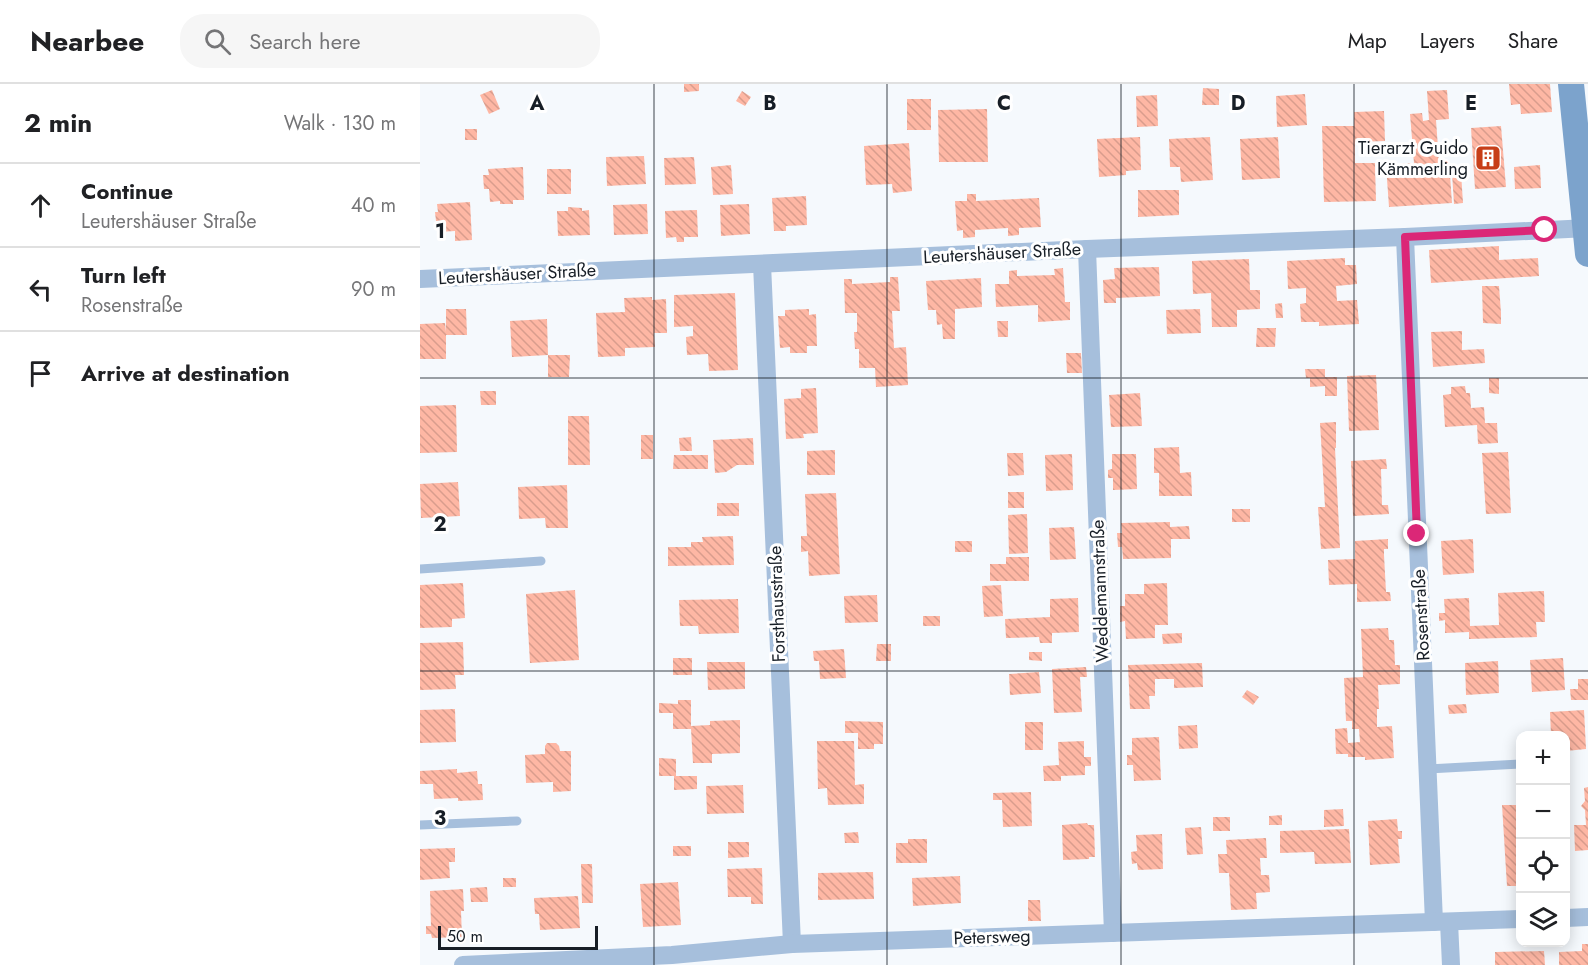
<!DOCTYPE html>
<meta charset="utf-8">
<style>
body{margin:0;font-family:Jost,sans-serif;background:#f6f6f6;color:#202124}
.controls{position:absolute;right:18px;bottom:18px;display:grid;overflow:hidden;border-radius:12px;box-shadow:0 3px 15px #0003}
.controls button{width:54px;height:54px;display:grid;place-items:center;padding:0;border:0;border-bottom:2px solid #e0e0e0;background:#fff;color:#202124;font:30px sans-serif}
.scale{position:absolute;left:18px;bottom:15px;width:160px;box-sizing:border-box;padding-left:6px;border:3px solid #171e26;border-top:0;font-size:16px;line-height:21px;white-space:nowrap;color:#171e26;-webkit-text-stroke:4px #fff;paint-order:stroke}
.stop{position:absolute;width:18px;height:18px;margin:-14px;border:4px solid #db2777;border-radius:50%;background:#fff}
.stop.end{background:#db2777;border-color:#fff;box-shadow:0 2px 6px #0008}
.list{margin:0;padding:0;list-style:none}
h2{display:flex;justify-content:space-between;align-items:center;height:78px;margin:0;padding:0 24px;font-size:26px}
h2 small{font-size:20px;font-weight:400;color:#757577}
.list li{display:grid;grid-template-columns:39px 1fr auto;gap:18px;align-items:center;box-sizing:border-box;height:84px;padding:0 24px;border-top:2px solid #e0e0e0}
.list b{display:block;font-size:22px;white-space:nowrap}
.list p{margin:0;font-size:20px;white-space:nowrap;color:#757577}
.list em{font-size:20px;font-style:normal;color:#757577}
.icon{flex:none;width:33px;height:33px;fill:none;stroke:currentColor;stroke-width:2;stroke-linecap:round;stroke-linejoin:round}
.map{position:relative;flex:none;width:1168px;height:881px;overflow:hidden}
header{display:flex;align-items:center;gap:36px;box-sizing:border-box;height:84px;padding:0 30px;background:#fff;border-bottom:2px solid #e0e0e0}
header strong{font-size:28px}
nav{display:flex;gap:33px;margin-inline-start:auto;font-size:21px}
.search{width:420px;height:54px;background:#f6f6f6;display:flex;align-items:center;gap:15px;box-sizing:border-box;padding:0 21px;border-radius:24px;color:#757577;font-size:22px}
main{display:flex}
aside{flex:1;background:#fff}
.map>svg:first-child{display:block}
.building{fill:url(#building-back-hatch)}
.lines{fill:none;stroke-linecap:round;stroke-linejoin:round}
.service{stroke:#a6bfdc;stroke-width:9}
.minor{stroke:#a6bfdc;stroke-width:18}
.secondary{stroke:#7ca3cc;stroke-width:26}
.route{stroke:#db2777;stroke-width:8}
.grid{fill:none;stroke:#171e26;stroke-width:1.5;stroke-opacity:0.55}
.labels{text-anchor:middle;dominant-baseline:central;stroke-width:6;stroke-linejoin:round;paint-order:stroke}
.poi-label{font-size:18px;fill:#171e26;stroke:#fff;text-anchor:end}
.street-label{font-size:18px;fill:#171e26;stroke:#fff}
.grid-label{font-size:20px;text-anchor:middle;font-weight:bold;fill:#171e26;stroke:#fff;stroke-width:6;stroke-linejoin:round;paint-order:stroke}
</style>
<header>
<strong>Nearbee</strong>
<div class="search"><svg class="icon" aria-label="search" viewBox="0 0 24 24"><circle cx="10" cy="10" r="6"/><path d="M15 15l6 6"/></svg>Search here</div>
<nav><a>Map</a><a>Layers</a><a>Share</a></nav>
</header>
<main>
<aside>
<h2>2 min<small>Walk · 130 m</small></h2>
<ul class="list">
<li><svg class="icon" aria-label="ahead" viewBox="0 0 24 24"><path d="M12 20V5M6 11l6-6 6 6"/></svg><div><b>Continue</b><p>Leutershäuser Straße</p></div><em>40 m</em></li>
<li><svg class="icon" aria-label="left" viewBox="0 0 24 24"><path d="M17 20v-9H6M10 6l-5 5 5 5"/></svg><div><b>Turn left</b><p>Rosenstraße</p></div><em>90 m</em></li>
<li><svg class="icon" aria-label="arrive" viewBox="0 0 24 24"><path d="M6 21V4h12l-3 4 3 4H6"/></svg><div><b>Arrive at destination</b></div></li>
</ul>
</aside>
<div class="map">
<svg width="1168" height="881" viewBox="0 0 1168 881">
<defs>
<pattern id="building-back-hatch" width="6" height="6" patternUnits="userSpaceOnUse" patternTransform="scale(1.5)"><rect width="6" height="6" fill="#feb7a4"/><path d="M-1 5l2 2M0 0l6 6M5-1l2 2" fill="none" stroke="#d99d8d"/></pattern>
</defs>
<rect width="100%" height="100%" fill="#f5f9fd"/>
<g class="building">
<path d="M264 0H279V7L264 8Z"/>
<path d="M1089 0H1130L1132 28 1101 30 1100 20 1091 21Z"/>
<path d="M783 4 799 5V21H782Z"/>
<path d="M72 6 80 25 69 30 60 11Z"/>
<path d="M1027 6 1029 35 1016 36 1019 78 1029 77 1032 119 969 123 966 81 994 79 990 30 1002 29 1003 37 1009 36 1007 7Z"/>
<path d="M322 7 331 13 325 22 316 17Z"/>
<path d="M885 10 887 41 857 43 856 12Z"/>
<path d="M737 11 738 42 717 43 716 12Z"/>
<rect x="487" y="15" width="24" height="31"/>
<path d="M567 25 568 78H519L518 26Z"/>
<path d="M964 27 965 57 935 58V79H955L956 117 904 118 902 42H934V28Z"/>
<path d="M1081 42 1086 103 1055 105 1051 44Z"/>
<rect x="45" y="45" width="12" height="11"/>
<path d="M720 53 721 86 706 87V91L679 93 677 55Z"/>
<path d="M790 53 793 96 761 98 760 83H750L749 55Z"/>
<path d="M858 53 860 94 822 96 820 55Z"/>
<path d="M489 59 492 107 473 109 472 100 446 101 444 62Z"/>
<path d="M224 72 226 100 187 102 186 73Z"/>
<path d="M274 73 276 100 245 101 244 74Z"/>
<path d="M311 81 313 110 293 111 291 83Z"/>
<path d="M1120 81 1121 104 1095 105 1094 83Z"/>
<path d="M103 83 104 116H93V120H80V117L70 118 69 105H64L63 91H69L68 85Z"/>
<rect x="127" y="85" width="24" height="25"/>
<path d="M1032 89H1041L1043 119 1034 120Z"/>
<path d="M718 106H759V131L718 133Z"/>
<path d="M547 110H556V117L619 114 621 143 599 144V151L588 152V144L555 146V153L543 154V146L537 147 535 117H547Z"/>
<path d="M386 112 387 141 366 142V147H354L352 114Z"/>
<path d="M50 118 52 156 35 157V147L18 148V137H16L15 128H18L17 120Z"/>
<path d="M227 120 228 150 194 151 193 121Z"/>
<path d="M329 120 330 150 301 152 300 121Z"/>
<path d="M148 123 162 124V127L169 126 170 151 138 152 137 127H148Z"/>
<path d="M277 126 278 153H264V158H257L256 153 246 154 245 127Z"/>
<path d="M1079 162V176L1118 174 1119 192 1011 199 1009 166Z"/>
<path d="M925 174V181H936L937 200 916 202 917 217 937 216 939 240 899 242V238H881L880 220 886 219V204L868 205 867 177Z"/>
<path d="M829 175 830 206H840V225L817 226V243H792L791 209 773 210 772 177Z"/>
<path d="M739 183 740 212 696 214V219H684L683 196 695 195 694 184Z"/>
<path d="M643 184 645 218H650V236L618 238V221L576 223 575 200H589V187L597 186V192L635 191 634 185Z"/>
<path d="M470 193H478L480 227H472L474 264 486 263 488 301 456 303 455 284H439V265H435L434 248H437V229H425L424 195H432V200L470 198Z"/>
<path d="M561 194 562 223 535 225V255H523L522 240 517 241 516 226H508L506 197Z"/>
<path d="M1062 202H1079L1081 229V240L1063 239Z"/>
<path d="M315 209 318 286 289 287 288 270 267 271 266 253 273 252V242L254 243V211Z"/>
<path d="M232 213V216L246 215 247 249H234L235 263 205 264V272L178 273 176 229 205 228 204 214Z"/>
<path d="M862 219 863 234H856L855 220Z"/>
<path d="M26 225H46L47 251H26V275H0V240L25 239 26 248Z"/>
<path d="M389 225V231L396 230 397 262H387V269H370V263L360 264 358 232H365V226Z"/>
<path d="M780 225 781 249 747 250 746 226Z"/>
<path d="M127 235 128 271 92 273 90 237Z"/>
<path d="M577 237H588V253H578Z"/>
<path d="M837 244H856L855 263H836Z"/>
<path d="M1042 247V266L1064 265 1065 279 1013 283 1011 248Z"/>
<path d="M646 269H661L662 289H647Z"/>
<path d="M128 271H150L149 293H128Z"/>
<path d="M885 285H905V293H917V312H905V302L890 303V294H886Z"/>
<path d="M956 291 959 346 929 347 927 292Z"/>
<path d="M1069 294H1079V310L1069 309Z"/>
<path d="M1045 302 1046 309H1050L1051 324 1064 323 1065 339H1077L1078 359 1058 360 1057 341 1025 343 1023 311 1031 310V303Z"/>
<path d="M396 304 398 349 383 350 384 354 366 355 364 315 381 314V305Z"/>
<path d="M60 307H76V321H61Z"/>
<path d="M720 309 722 342 691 343 689 311Z"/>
<path d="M36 321 37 368 0 369V322Z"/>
<path d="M148 332H169L170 381H148Z"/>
<path d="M916 338V364H915L920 464 901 465 898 423H905L900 339Z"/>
<rect x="221" y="351" width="12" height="24"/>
<path d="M271 353 272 367H260L259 354Z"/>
<path d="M333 354 334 381H317L306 388 295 389 293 356Z"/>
<path d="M759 363 760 389 771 388 772 412H739V389H734V364Z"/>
<path d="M415 366V391H387V367Z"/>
<path d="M1088 368 1091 429 1066 430 1062 369Z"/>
<path d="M587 369H603L604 391 588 392Z"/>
<path d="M652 370 653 406 626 407 625 371Z"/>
<path d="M692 370H716L717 405 693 406V394H688V386L692 385Z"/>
<path d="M254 371H288V385H253Z"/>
<path d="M966 375 967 385H961L962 421H968L969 430 933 432 931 377Z"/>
<path d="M38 398 40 432 1 434 0 400Z"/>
<path d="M147 401 148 444H126L125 434 99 435 98 403Z"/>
<rect x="588" y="408" width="16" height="16"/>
<path d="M416 409 420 490 389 492 388 467 381 468V452H387L385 410Z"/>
<rect x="297" y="419" width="22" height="13"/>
<rect x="812" y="425" width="18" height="13"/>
<path d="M607 430 608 469 589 470 588 431Z"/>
<path d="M750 438V443L769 442 770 455H751V474L703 475 702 463H698L697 449H702L701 439Z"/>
<path d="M654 443 656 475 630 476 629 444Z"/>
<path d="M313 452 314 481 248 482V463H271V458H283L282 453Z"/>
<path d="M968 455V465H964V471L966 508H970L971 517 937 518V500L909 501 908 476 935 475V457Z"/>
<path d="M1053 455 1054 489 1023 491 1021 457Z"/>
<rect x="535" y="457" width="17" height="11"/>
<path d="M586 473H609V497H570V480H586Z"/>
<path d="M43 499 45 534 32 535V543L0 544V501Z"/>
<path d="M747 499 748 541H735V554L706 555 705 537 700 538V522H705V510H724V500Z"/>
<path d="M581 501 583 532 564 533 562 502Z"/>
<path d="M155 506 159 576 110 579 106 510Z"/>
<path d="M1124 507 1125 538H1116L1117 553 1049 555V548L1025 549V536L1019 537V529H1025L1024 515 1049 514 1050 542 1079 541 1078 509Z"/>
<path d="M457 511 458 538 425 539 424 512Z"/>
<path d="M658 514 659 548 632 549V559H620L619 553 586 554 585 535 630 533V515Z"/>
<path d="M318 515 319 549 279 550 278 542H260L259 516Z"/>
<rect x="503" y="532" width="17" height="10"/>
<path d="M968 544 969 556H974L975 581H980V600L958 601 959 625H957V643L972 642 974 674 945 676V673H928V670H916L915 645 927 644 928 659 940 658 939 645H932V637H926L924 594 943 593 941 545Z"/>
<path d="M762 549V559L743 560 742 550Z"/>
<path d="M43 558 44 591H35L36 605 0 606V559Z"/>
<path d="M457 560H471V577H456Z"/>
<path d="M424 565 426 594 400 595 399 577H394L393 567Z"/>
<path d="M609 568H622V577L609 576Z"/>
<rect x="253" y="574" width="19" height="17"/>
<path d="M1143 574 1145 606 1112 608 1110 576Z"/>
<path d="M1078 577 1079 609 1046 611 1045 579Z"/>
<path d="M287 578H325V605L288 606Z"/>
<path d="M782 579 783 603 754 604V595H735V612H729L730 625H710L708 581Z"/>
<path d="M666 583 667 593H660L662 628 634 629 632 585Z"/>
<path d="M619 588 621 609 590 611 589 590Z"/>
<path d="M1158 595H1168V616H1151L1150 605H1158Z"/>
<path d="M827 606 839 613 833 621 822 613Z"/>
<path d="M258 616H271V642L290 641V637L320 636V669L292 670V679H273L271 645H253V629H239V619L258 620Z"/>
<path d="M1046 620 1047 629 1029 630 1028 621Z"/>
<path d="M35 625 36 658 0 659V626Z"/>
<path d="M1164 626 1166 665 1146 667V651H1131L1130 628Z"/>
<path d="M425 637 463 638V660H454V665H438V649H425Z"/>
<rect x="605" y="638" width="18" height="28"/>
<path d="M777 641 778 664 759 665 758 642Z"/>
<path d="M739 653 741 696 714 697 713 681H707V671H712V654Z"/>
<path d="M397 657H434L435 701 444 700V720L408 721 407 704 398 705Z"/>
<path d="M664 657V673H671V682H665V691L641 692V697H624L623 682 639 681 638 658Z"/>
<path d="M127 659H136L139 662 140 667H151V707L133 708V698L106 699 105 671 125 670V662Z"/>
<path d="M239 674 256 675V692H239Z"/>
<path d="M37 685V689L57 687 58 700H62L63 716 38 717V714L14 715 13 700H0V687Z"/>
<path d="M254 692H277V705L254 706Z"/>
<path d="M323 701 324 729 287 730 286 702Z"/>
<path d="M1168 703V766L1155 767 1154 741H1166L1165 726 1161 722 1165 717 1164 704Z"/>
<path d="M611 708 612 742 583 743 582 716H573V709Z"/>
<path d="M1082 721H1100V802H1087Z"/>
<path d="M923 725 924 742 904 743V726Z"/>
<path d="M862 731V741H849V732Z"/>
<rect x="793" y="733" width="17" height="14"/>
<path d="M977 735 978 747H982V755H978L980 779 950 781 948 737Z"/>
<path d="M667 739 668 741H674L675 773H669V775L643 776 642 741Z"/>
<path d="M781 743 783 770 767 771 765 744Z"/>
<path d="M929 745 931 779 895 780 894 768 860 769V747Z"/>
<path d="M438 748 439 759H425L424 749Z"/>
<path d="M742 750 743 785 718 786 717 779 712 780 711 768 717 767 716 751Z"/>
<path d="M846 754 847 774H840L841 791H849L850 808 836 809 837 825 811 826 809 789H799L798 770H807L806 756Z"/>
<path d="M488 755H507V779H476V759H488Z"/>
<path d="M308 758H329V773L308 774Z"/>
<rect x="253" y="762" width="18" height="10"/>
<path d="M35 764V778H29L30 794 0 796V765Z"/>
<path d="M161 780H172L173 819H162Z"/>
<path d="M342 784 343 820H331V813H308L307 785Z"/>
<path d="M453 788 454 815 398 816V789Z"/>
<path d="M540 792 541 819 493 822 492 794Z"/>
<rect x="83" y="794" width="13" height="9"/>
<path d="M258 798 261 841 223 843 220 800Z"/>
<path d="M67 803 68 818H51L50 804Z"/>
<path d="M43 805 44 827H41L42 853 12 854 11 850H6V842H11L10 807Z"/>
<path d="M158 812 160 844 120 846 119 830H115L114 814Z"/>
<path d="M608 816H620L621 837H608Z"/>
<path d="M1162 860H1168V881H1139V868L1162 867Z"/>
<path d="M1124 867 1125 881H1075V868Z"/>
</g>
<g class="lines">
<g class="service">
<path d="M0 485 121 477"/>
<path d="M1008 685 1100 680"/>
<path d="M0 741 97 737"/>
</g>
<g class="minor">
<path d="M985 153 1014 838"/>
<path d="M667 165 693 849"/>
<path d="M342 180 372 860"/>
<path d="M0 195 667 165 985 153 1168 144"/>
<path d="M1146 834 1168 833"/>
<path d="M1029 838 1031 881"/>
<path d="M43 881 252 871 372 860 1100 835"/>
</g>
<path class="secondary" d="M1151 0 1168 170"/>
</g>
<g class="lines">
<path class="route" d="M997 450 985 153 1125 146"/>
</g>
<path class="grid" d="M234 0V881M467 0V881M701 0V881M934 0V881M0 294H1168M0 587H1168"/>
<defs>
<symbol id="building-square" viewBox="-11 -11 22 22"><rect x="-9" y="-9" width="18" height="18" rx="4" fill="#c73e18" stroke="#fff"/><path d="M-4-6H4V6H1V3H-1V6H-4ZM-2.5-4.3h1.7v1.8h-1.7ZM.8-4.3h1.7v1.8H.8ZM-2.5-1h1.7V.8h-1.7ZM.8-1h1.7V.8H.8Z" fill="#fff"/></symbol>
</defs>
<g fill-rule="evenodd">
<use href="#building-square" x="1053" y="59" width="30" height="30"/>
</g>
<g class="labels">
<g class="poi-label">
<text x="1048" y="64">Tierarzt Guido<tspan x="1048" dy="21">Kämmerling</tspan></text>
</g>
<g class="street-label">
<text transform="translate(582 169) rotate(-3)">Leutershäuser Straße</text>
<text transform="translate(97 190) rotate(-3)">Leutershäuser Straße</text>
<text transform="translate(680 507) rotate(-92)">Weddemannstraße</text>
<text transform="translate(357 520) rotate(-92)">Forsthausstraße</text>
<text transform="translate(1001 531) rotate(-93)">Rosenstraße</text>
<text transform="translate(572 853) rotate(-2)">Petersweg</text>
</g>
</g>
<g class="grid-label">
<text x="117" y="26">A</text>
<text x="350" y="26">B</text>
<text x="584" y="26">C</text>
<text x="818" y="26">D</text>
<text x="1051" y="26">E</text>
<text x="20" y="154">1</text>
<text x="20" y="447">2</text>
<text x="20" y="741">3</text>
</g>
</svg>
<div class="controls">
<button>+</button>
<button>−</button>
<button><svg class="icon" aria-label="locate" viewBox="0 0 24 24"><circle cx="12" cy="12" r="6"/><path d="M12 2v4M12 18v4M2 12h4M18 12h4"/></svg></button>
<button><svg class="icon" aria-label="layers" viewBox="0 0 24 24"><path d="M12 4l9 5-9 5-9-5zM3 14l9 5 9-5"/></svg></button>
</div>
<div class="scale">50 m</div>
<div class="stop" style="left:1125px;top:146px"></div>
<div class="stop end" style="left:997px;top:450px"></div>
</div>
</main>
